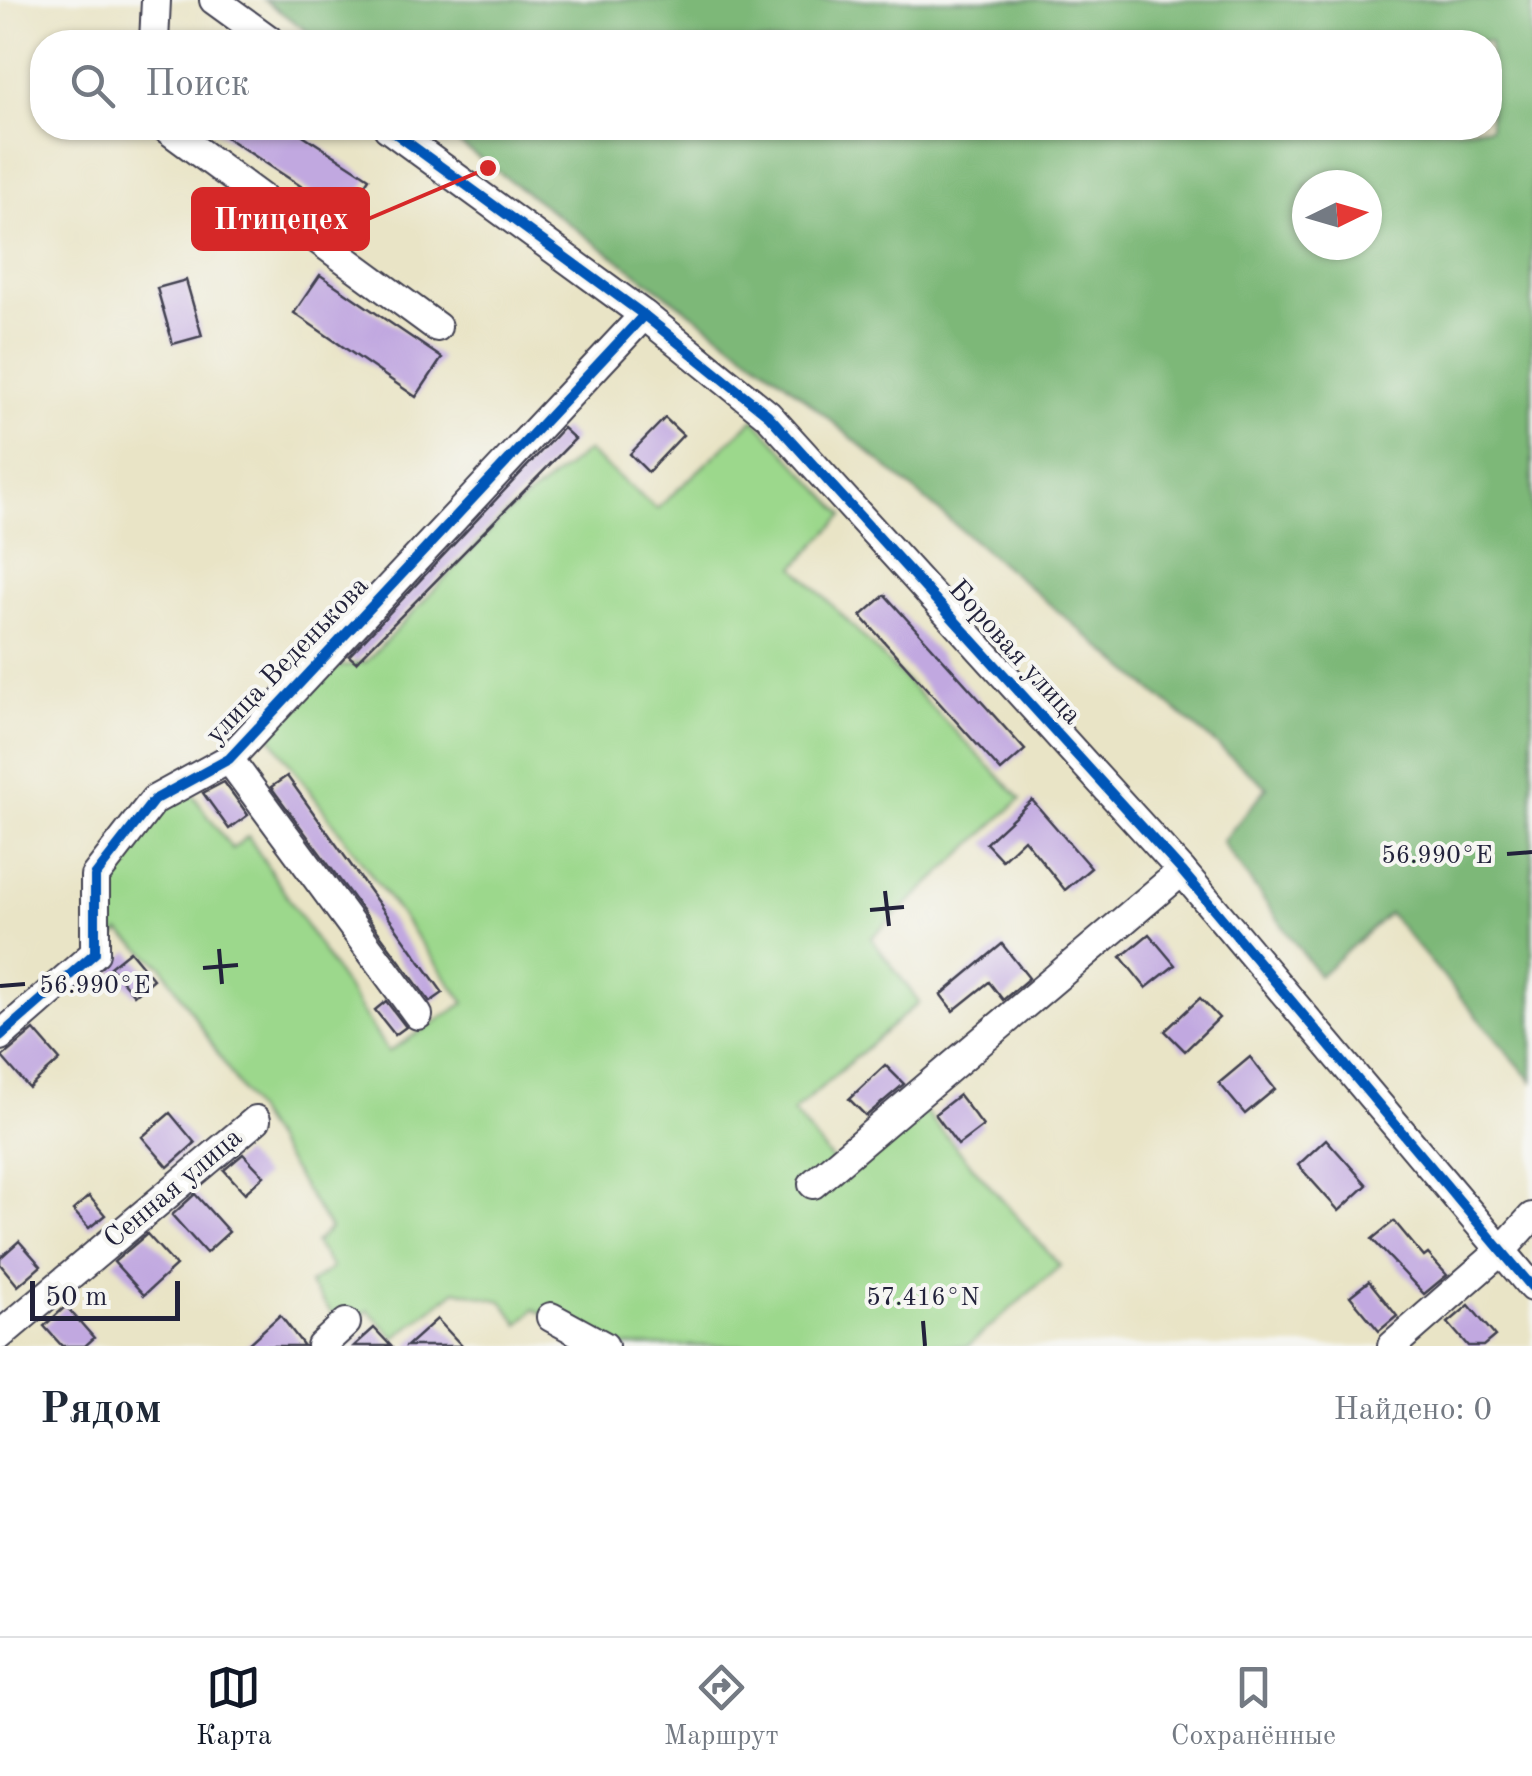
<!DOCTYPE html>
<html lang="ru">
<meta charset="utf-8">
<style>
body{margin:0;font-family:"Old Standard TT",serif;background:#f6f6f7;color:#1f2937}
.compass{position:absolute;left:1292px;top:170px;width:90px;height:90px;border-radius:50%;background:#fff;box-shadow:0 2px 8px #0004;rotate:85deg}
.scale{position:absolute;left:30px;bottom:25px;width:150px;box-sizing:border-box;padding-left:10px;border:5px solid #22223b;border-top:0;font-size:28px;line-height:35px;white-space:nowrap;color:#22223b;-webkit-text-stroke:8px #f6f6f2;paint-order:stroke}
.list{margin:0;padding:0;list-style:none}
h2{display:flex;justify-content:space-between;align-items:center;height:130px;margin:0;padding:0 40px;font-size:42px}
h2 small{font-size:32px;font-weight:400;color:#747a83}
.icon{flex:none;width:55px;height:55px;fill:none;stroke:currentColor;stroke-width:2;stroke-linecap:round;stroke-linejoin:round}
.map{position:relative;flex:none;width:1532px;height:1346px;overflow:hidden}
.search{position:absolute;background:#fff;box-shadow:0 2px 8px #0004;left:30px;right:30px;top:30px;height:110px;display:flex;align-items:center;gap:25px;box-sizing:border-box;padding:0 35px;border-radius:40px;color:#747a83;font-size:38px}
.sheet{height:290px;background:#fff}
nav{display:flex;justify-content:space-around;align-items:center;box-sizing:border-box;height:140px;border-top:2px solid #e0e1e3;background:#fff;font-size:28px;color:#747a83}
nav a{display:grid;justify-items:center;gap:5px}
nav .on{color:#111827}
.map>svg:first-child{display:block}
.green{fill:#9cd88c;stroke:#5f7d64;stroke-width:2.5}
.forest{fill:#7db878;stroke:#506d5a;stroke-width:2.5;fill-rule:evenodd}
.building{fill:#c1a8e0}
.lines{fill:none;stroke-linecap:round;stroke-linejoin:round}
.minor-casing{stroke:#403f50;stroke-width:32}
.minor{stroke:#fff;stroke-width:28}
.cycleway-casing{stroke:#f6f6f2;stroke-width:16}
.cycleway{stroke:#0057b8;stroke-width:10}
.ticks{fill:none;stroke:#22223b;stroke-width:4}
.labels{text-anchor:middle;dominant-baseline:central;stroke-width:8;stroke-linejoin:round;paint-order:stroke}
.street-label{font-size:28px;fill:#22223b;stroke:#f6f6f2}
.ticks-label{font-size:25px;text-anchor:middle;fill:#22223b;stroke:#f6f6f2;stroke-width:8;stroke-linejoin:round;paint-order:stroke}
.leader{fill:none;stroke:#d62828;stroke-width:4}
.callout-dot{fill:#d62828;stroke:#f6f6f2;stroke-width:4}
.callout{fill:#d62828;stroke:#d62828;stroke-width:4}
.callout-label{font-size:30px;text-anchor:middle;font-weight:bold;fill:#fff}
</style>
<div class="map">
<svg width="1532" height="1346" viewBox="0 0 1532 1346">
<rect width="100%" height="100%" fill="#f6f6f2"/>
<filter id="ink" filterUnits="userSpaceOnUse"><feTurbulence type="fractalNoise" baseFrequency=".01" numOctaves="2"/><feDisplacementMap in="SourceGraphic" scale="20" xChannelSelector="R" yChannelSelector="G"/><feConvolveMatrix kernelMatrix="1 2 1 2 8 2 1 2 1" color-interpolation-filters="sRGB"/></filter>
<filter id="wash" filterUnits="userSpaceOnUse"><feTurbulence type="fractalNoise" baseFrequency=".0048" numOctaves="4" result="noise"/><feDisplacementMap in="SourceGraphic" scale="40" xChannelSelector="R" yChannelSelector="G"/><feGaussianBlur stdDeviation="2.25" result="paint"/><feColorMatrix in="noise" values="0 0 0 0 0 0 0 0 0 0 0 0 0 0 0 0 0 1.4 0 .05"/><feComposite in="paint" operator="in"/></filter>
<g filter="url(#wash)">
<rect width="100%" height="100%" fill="#e9e4c6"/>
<path class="green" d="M754 419 844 515 795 567 1021 799 871 938 919 1002 793 1112 834 1162 918 1104 1060 1266 968 1346H610L534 1309 519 1325 502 1301 456 1290 395 1338 368 1310 345 1330 309 1284 332 1268 315 1243 330 1229 162 966 120 932 98 957 100 876 156 807 187 787 232 849 248 836 388 1052 465 1003 267 732 334 668 366 662 505 515 587 451 657 509Z"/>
<path class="forest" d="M264 0H1532V1081L1389 913 1319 976 1222 842 1267 787 783 380 438 128H1490V42H322ZM1307 185H1367V245H1307Z"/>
<g id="blocks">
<g class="building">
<path d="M212 128H292L369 178 345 215Z"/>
<path d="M320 275 442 358 416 397 294 313Z"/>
<path d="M186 280 202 336 173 344 157 288Z"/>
<path d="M665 418 683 435 648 472 630 454Z"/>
<path d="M563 428 575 439 356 662 349 656Z"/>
<path d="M885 595 1025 750 1001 771 861 616Z"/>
<path d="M287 776 443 993 430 1002 271 787Z"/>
<path d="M224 782 248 815 229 829 203 793Z"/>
<path d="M1032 800 1091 868 1065 890 1024 839 1002 860 986 843Z"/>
<path d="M1149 934 1175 965 1146 988 1121 957Z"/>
<path d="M1002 944 1029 978 1003 1000 989 982 953 1011 941 995Z"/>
<path d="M130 951 153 979 134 995 110 967Z"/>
<path d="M1200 998 1219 1018 1185 1051 1165 1031Z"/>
<path d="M386 1001 406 1027 395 1035 375 1010Z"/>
<path d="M34 1030 60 1060 29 1088 2 1057Z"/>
<path d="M1250 1057 1275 1089 1245 1114 1219 1083Z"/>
<path d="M885 1065 904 1084 866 1116 849 1099Z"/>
<path d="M959 1095 983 1126 958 1145 935 1114Z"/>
<path d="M170 1113 195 1143 168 1167 142 1137Z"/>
<path d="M1326 1139 1367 1185 1339 1211 1298 1165Z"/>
<path d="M243 1154 264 1176 245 1193 224 1170Z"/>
<path d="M195 1194 229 1232 206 1253 172 1215Z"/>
<path d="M89 1196 105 1215 89 1228 73 1210Z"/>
<path d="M1394 1221 1424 1257 1428 1254 1447 1275 1424 1294 1372 1239Z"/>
<path d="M147 1234 176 1266 144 1295 114 1262Z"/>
<path d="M19 1241 41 1266 18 1286 0 1264V1258Z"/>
<path d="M1369 1281 1397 1316 1379 1331 1350 1296Z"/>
<path d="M1469 1305 1495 1336 1483 1346H1468L1448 1323Z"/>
<path d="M66 1306 94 1338 85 1346H62L44 1326Z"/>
<path d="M280 1315 304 1346H246Z"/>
<path d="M437 1319 462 1346H407Z"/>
<path d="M374 1328 391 1346H354Z"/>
</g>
</g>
</g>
<g filter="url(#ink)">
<use href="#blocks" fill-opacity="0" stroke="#403f50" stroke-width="2.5"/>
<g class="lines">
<defs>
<g id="minor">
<path d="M214 0 272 42"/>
<path d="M154 42 156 0"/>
<path d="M166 128 437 327"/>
<path d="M388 128 644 315 768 415 1182 871 1532 1287"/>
<path d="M229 759 418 1015"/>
<path d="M0 1036 95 953V876L154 800 229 759 644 315"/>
<path d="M813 1184 1182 871"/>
<path d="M551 1317 604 1346"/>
<path d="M0 1335 256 1120"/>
<path d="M321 1346 346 1323"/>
<path d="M1392 1346 1503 1249 1532 1217"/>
</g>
</defs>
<use href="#minor" class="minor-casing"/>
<use href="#minor" class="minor"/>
<defs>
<g id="cycleway">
<path d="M388 128 644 315 768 415 1182 871 1532 1287"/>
<path d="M0 1036 95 953V876L154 800 229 759 644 315"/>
</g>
</defs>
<use href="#cycleway" class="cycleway-casing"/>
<use href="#cycleway" class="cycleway"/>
</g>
</g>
<path class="ticks" d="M1507 854 1532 852M885 891 889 926M870 910 904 907M219 949 222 984M203 968 238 965M0 986 25 984M923 1321 925 1346"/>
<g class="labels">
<g class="street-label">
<text transform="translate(1014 653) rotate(48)">Боровая улица</text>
<text transform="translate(288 661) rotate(-46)">улица Веденькова</text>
<text transform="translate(174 1189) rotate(-40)">Сенная улица</text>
</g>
</g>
<g class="ticks-label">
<text x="1437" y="863">56.990°E</text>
<text x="95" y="993">56.990°E</text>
<text x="923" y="1305">57.416°N</text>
</g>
<path class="leader" d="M488 168L368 219"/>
<circle class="callout-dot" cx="488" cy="168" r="10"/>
<rect class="callout" x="193" y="189" width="175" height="60" rx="10"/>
<g class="callout-label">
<text x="281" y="229">Птицецех</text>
</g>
</svg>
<svg class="compass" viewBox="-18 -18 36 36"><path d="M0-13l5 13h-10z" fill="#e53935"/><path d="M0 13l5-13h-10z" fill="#747a83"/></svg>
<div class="scale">50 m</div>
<div class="search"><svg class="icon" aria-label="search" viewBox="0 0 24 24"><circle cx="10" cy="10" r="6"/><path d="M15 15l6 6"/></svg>Поиск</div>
</div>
<section class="sheet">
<h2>Рядом<small>Найдено: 0</small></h2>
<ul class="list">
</ul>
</section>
<nav>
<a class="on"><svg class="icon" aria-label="map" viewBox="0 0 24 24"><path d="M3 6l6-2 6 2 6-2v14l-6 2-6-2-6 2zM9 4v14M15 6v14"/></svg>Карта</a>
<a><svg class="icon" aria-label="directions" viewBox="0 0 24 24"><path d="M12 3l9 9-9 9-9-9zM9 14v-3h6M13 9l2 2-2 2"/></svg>Маршрут</a>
<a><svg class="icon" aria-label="saved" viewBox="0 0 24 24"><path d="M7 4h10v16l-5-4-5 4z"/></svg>Сохранённые</a>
</nav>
